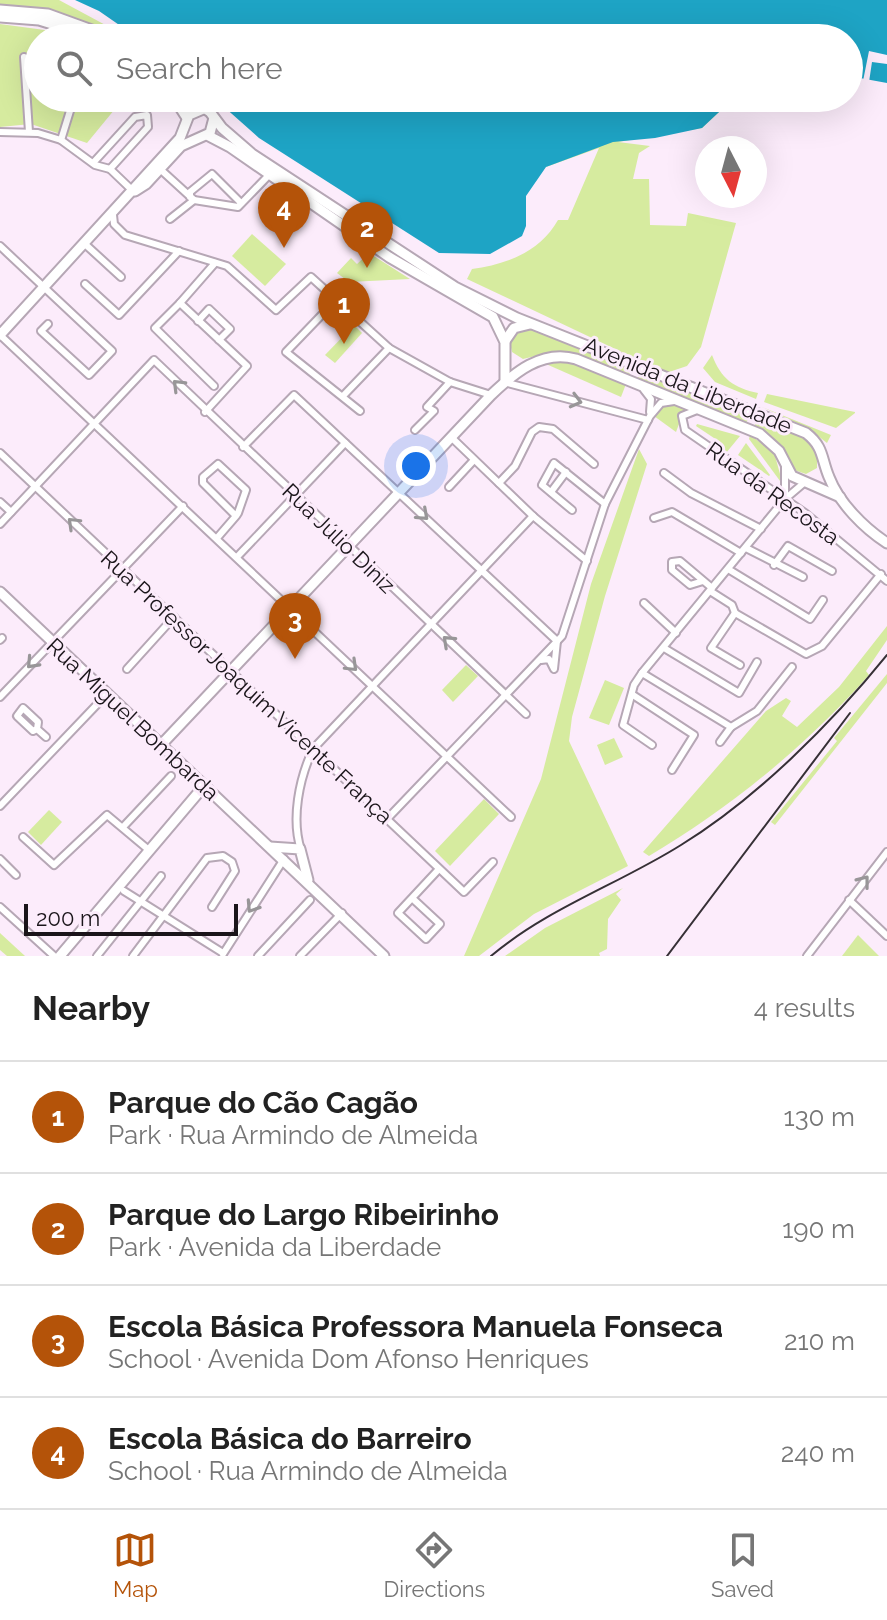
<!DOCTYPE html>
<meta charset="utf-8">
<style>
body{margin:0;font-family:Raleway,sans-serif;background:#f2f2f2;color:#222}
.compass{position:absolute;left:695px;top:136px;width:72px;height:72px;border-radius:50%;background:#fff;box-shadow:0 8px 32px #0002;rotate:174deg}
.scale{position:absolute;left:24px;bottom:20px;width:214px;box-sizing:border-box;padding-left:8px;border:4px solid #1a151a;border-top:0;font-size:22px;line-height:28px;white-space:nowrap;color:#1a151a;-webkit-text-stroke:6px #fcecfb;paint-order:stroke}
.you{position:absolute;left:416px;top:466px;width:28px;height:28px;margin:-20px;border:6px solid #fff;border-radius:50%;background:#1a73e8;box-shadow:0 0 0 12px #1a73e833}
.badge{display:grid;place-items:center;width:52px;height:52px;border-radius:50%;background:#b45309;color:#fff;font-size:26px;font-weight:700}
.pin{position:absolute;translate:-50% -66px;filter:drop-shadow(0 2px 4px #0008)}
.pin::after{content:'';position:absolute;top:42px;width:28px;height:24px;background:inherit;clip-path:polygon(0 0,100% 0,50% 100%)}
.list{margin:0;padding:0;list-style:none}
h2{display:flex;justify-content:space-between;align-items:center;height:104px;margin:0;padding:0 32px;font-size:34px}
h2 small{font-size:26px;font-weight:400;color:#767676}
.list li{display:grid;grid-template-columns:52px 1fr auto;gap:24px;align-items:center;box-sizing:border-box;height:112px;padding:0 32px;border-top:2px solid #e0e0e0}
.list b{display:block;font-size:30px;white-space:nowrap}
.list p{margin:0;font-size:26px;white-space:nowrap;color:#767676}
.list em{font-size:26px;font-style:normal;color:#767676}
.icon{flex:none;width:44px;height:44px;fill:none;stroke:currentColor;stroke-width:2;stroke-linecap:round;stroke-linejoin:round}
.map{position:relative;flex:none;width:887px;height:956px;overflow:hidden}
.search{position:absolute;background:#fff;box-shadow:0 8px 32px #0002;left:24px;right:24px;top:24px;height:88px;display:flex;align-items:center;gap:20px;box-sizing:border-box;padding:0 28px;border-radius:44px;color:#767676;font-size:30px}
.sheet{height:552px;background:#fff}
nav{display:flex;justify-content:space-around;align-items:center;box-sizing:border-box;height:112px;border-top:2px solid #e0e0e0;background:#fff;font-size:22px;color:#767676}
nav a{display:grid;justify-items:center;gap:4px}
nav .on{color:#b45309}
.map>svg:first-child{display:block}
.green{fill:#d6eb9f}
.water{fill:#1ea4c5}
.pier{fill:#fcecfb}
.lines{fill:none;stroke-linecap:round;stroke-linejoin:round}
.street-casing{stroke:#b6a7b5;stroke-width:10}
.secondary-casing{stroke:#b6a7b5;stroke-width:13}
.street{stroke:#fff;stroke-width:6}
.secondary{stroke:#fff;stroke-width:9}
.rail{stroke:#363036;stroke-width:2}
.oneway{stroke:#989698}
.labels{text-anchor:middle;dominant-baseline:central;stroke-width:6;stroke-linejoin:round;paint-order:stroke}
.street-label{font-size:22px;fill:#1a151a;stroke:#fcecfb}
</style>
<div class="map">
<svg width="887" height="956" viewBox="0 0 887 956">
<rect width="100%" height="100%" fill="#fcecfb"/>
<g class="green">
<path d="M0 0H59L124 35 53 11 0 5Z"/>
<path d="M0 24 67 33 78 38H38V98H124L87 143 31 124 0 127Z"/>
<path d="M638 98H734L702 128 618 142 650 146 639 153 633 179H649L650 225 686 226 688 213 736 223 701 347 687 366 666 373 467 279 472 269C507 264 540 252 558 220H568L599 148 546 167Z"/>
<path d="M252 234 286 264 265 286 232 256Z"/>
<path d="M369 253 410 279 349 282 337 273 351 258 357 264Z"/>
<path d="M354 325 362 333 335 363 325 355Z"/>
<path d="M523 328H534L633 367 629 376 570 353 552 352 523 359 512 352 510 343 515 332Z"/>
<path d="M712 355C721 379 734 388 758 393L756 399 715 382 703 368Z"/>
<path d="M557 361 575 364 626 384 621 397 546 364Z"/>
<path d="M641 370 750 414 746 424 637 380Z"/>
<path d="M767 394 855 412V413L836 428 764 402Z"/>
<path d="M674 404 685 408 676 432 654 416 663 405Z"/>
<path d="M762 407 831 435 827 443 808 428Z"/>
<path d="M758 417 800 435 817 452V468L806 474 794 470 779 443 754 427Z"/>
<path d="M696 426 697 424 740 436 726 453 714 444 717 440Z"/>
<path d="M750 435 774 452 783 485 749 439Z"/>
<path d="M746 443 770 475 769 476 738 455Z"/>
<path d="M639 449 647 464 605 596 572 717 569 741 628 866 534 914 479 956H464L541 779 591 584Z"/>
<path d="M887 626V640L866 671 869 675C807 745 729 809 649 856L643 852 766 711 786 698 791 701 782 716 797 727 839 687Z"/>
<path d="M466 665 478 676 453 702 442 690Z"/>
<path d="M887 674V683L775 825 771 822 837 741 834 738Z"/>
<path d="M605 680 624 688 609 725 589 718Z"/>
<path d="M614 738 623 757 605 765 597 745Z"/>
<path d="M484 799 499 814 450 866 435 851Z"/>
<path d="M49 810 62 822 41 845 28 832Z"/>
<path d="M623 888 616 894 621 900 608 919 607 949 599 953 600 956H505L545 928Z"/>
<path d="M0 933 25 956H7L0 950Z"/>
<path d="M858 935 879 956H842Z"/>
</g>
<g class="water">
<path d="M75 0H887V83L849 76V38H138L99 11Z"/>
<path d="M214 98H734L702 128 655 138 613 142 546 167 526 196V226L522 236 490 254 439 253 259 138Z"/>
</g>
<path class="pier" d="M869 51 887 55V64L872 62 869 82 863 81Z"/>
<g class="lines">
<defs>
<g id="street">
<path d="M24 57 29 132"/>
<path d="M0 132 38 133 61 140 95 165 110 169 134 192"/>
<path d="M61 140 74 98"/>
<path d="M93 163 135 117 147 115 148 127 110 169"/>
<path d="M160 169 194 200 238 207 268 176"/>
<path d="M190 197V192L212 174 241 203"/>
<path d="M113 215 114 224 125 235 227 266 276 310 311 277 389 348 450 382 491 395"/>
<path d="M170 219 194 200"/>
<path d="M86 245 121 277"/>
<path d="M0 246 112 351 89 375 41 331 48 324"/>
<path d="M85 284 119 315 179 251"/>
<path d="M337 299 286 352 360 411"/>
<path d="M180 303 215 263"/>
<path d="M198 321 209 309 230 329 219 340"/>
<path d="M0 335 511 817"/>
<path d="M504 382 648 420"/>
<path d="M644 390 651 399 650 412"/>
<path d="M343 396 389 348"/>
<path d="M697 410 682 416 685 430 805 513 887 581"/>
<path d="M205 412 247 366 180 303 155 328 214 386"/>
<path d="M415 430 434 411 427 407 450 382"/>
<path d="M451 437 533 516 587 561"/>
<path d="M243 447 294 395 557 641"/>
<path d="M0 453 464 892 493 862"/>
<path d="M785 467V499"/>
<path d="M664 473 691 493 761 529"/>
<path d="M499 483 515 466 532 432 539 427 553 429 594 464"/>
<path d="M449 487 474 460"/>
<path d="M551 492 566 472"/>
<path d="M0 502 11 512"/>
<path d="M572 510 542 485 554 463 605 504"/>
<path d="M654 518 672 512 741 553"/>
<path d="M0 524 154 360 526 714"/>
<path d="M217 538 236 516 238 513 246 490 218 464 203 477V483L236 516"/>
<path d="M746 548 803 577"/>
<path d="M237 557 345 443"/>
<path d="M774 565 788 546 832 571"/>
<path d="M728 569 810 619 823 600"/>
<path d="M703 581 690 585 672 570V562L680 561 712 588"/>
<path d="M710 591 732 605 735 613"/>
<path d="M644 603 676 633"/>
<path d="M0 640 2 638"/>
<path d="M664 648 739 693 757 662"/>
<path d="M541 660 549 659 554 669 557 641"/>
<path d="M740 665 711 648 735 613 806 654 822 646 881 574"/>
<path d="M127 669 174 617"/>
<path d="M642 673 731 727 720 742"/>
<path d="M633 695 694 735 672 770"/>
<path d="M0 697 183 506"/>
<path d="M731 727 757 711 792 667"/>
<path d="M37 729 33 731 17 716 23 708 38 722 37 729 46 737"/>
<path d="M652 745 623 725 634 685 642 673 785 499 805 482"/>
<path d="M0 806 107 694"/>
<path d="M387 819 562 636 605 504 650 416 661 403 674 401"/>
<path d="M124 826 171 776"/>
<path d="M23 837 54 865 107 815 150 851"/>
<path d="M301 850C291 819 299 779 313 749L533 516"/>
<path d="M0 859 16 875"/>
<path d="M124 891 223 953"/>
<path d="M412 898 440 924 426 939 398 913 439 869"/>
<path d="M849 900 887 936"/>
<path d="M0 907 54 956"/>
<path d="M223 954 284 859"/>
<path d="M97 956 161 876"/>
<path d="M133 956 207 858 223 856 232 862 235 871 212 907"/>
<path d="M258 956 310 900"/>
<path d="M300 956 342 913"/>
<path d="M807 956 887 852"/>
</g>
<g id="secondary">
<path d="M0 10 48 14 114 38"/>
<path d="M0 17 39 20 97 38"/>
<path d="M174 98 187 118"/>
<path d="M189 98 210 112 222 128 252 154 455 287 517 318 806 433C824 447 821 458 829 477 839 503 864 528 887 543"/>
<path d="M207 135 230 147 389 257 493 317 505 342V381"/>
<path d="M135 191 146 184 181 146 210 133 214 118"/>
<path d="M0 335 180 138 189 115 203 109"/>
<path d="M505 341 514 328 530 324"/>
<path d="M0 592 384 956"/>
<path d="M161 745 491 395C514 373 542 349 576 359L760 434 779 451 792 476 840 497"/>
<path d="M270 847 300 849 308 880"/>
<path d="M60 956 204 786"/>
</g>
</defs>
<use href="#street" class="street-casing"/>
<use href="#secondary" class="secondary-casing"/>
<use href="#street" class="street"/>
<use href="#secondary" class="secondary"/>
<g class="rail">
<path d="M491 956C548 908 619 884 681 845 755 800 833 722 887 655"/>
<path d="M667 956 850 713"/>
</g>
</g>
<defs><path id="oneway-chevron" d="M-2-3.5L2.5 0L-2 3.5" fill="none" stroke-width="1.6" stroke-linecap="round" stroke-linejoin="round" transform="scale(2)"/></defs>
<g class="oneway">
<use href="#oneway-chevron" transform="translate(178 385) rotate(-135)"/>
<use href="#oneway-chevron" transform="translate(576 401) rotate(15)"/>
<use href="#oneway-chevron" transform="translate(423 515) rotate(42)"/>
<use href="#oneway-chevron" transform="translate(73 523) rotate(-136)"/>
<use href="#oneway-chevron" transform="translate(448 641) rotate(-137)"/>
<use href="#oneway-chevron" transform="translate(32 663) rotate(133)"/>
<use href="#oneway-chevron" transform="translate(352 666) rotate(44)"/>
<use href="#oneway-chevron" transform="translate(864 881) rotate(-52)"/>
<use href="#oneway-chevron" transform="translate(252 907) rotate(123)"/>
</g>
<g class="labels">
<g class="street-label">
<text transform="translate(688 385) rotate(22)">Avenida da Liberdade</text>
<text transform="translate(773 493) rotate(36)">Rua da Recosta</text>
<text transform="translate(339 538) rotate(44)">Rua Júlio Diniz</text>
<text transform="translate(247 687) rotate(43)">Rua Professor Joaquim Vicente França</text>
<text transform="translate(133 719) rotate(43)">Rua Miguel Bombarda</text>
</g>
</g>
</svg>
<svg class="compass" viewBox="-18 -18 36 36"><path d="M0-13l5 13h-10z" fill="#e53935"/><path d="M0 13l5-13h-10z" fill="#767676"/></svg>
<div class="scale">200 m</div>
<div class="you"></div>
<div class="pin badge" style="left:344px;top:344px">1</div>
<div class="pin badge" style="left:367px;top:268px">2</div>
<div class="pin badge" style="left:295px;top:659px">3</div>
<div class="pin badge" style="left:284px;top:248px">4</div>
<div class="search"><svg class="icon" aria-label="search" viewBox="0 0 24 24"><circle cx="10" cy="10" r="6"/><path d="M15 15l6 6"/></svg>Search here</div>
</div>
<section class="sheet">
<h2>Nearby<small>4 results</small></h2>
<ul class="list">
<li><span class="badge">1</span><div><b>Parque do Cão Cagão</b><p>Park · Rua Armindo de Almeida</p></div><em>130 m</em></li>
<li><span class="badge">2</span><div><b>Parque do Largo Ribeirinho</b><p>Park · Avenida da Liberdade</p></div><em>190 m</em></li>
<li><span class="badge">3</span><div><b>Escola Básica Professora Manuela Fonseca</b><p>School · Avenida Dom Afonso Henriques</p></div><em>210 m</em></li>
<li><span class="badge">4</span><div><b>Escola Básica do Barreiro</b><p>School · Rua Armindo de Almeida</p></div><em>240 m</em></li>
</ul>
</section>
<nav>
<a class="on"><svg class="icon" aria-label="map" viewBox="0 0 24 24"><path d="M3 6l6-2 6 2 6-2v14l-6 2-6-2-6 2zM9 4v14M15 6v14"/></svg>Map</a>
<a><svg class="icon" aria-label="directions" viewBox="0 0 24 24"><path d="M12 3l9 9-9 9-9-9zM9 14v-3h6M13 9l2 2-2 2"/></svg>Directions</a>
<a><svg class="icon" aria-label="saved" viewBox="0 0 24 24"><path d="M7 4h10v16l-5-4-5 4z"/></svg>Saved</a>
</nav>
